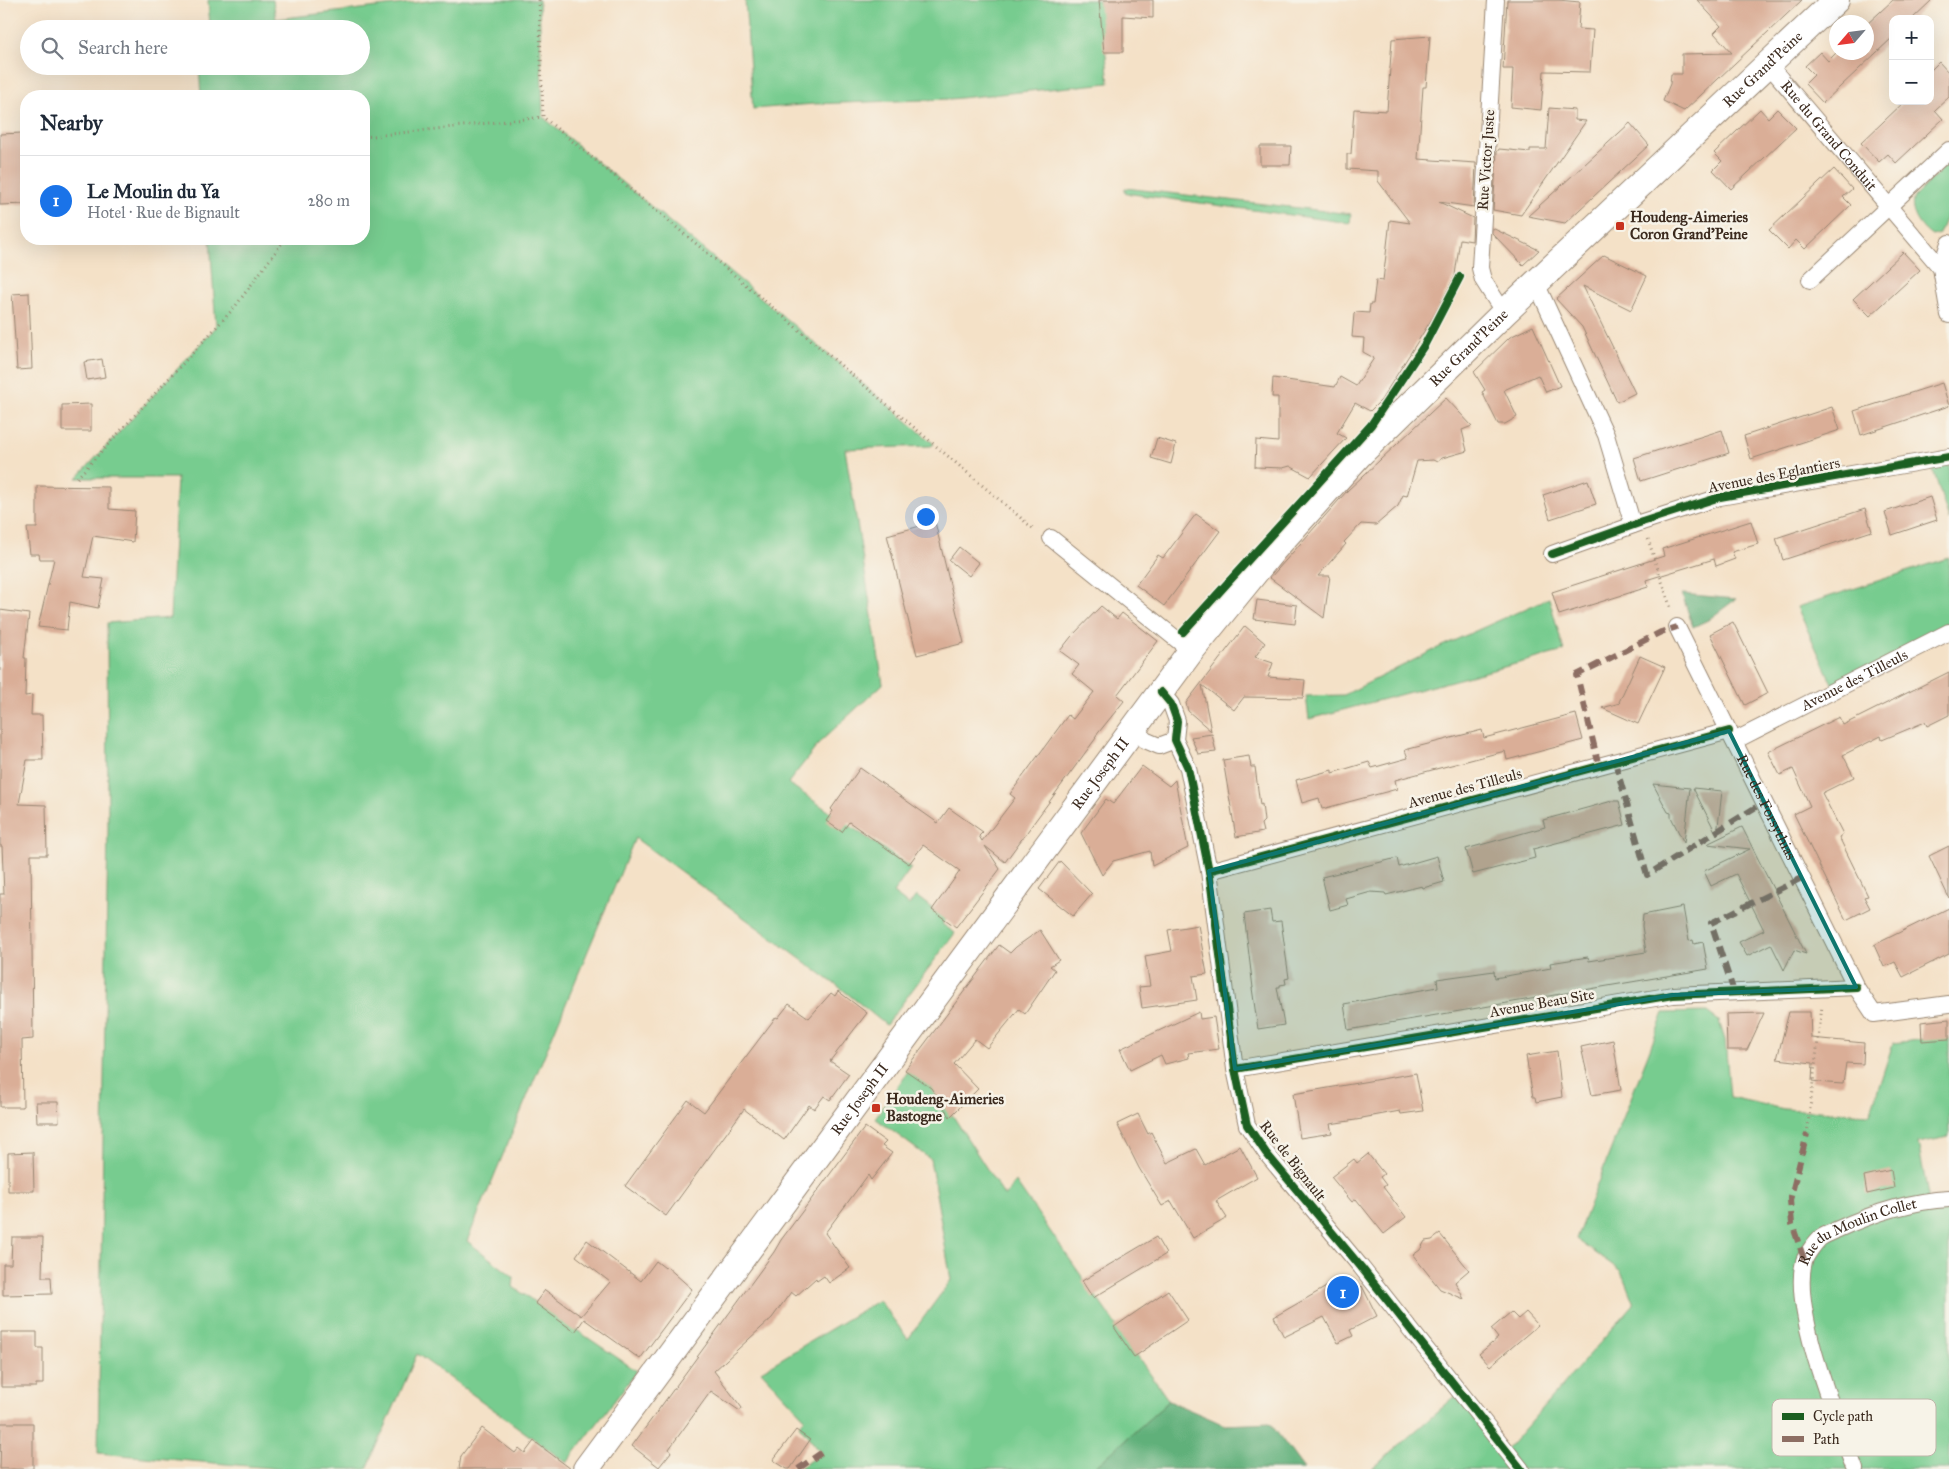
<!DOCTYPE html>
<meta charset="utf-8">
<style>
body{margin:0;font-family:"IM FELL Great Primer",serif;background:#f2f2f3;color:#1f2937}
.controls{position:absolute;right:15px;top:15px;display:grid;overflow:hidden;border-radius:10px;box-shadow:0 5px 20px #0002}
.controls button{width:45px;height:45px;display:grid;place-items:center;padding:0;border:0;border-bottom:1px solid #e0e1e3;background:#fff;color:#1f2937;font:25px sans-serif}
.compass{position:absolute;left:1829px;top:15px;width:45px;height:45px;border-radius:50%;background:#fff;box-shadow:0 5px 20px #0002;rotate:242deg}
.you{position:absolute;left:925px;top:516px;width:18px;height:18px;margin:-12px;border:4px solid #fff;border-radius:50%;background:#1a73e8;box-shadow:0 0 0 8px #1a73e833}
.badge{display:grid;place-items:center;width:32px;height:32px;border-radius:50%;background:#1a73e8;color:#fff;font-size:16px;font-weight:700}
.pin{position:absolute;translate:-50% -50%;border:2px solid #fff;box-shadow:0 1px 5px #0006}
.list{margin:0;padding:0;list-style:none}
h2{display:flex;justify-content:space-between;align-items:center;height:65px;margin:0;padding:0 20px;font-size:21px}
h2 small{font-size:16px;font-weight:400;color:#747a83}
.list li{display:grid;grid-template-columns:32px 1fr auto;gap:15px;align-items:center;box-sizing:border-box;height:90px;padding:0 20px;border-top:1px solid #e0e1e3}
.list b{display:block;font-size:19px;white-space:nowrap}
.list p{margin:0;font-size:16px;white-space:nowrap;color:#747a83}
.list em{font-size:16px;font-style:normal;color:#747a83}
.icon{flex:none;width:28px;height:28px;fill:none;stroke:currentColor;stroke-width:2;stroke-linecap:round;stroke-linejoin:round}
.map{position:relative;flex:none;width:1949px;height:1469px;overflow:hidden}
.search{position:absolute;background:#fff;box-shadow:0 5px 20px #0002;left:20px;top:20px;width:350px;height:55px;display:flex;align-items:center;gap:12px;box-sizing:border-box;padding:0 18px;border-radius:28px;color:#747a83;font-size:19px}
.panel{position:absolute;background:#fff;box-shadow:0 5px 20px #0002;left:20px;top:90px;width:350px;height:155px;border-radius:20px}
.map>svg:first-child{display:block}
.green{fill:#77cc8f;stroke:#597b56}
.forest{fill:#61b07a;stroke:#4e6d4c}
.building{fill:#daae97}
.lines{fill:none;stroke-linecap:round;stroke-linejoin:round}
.street-casing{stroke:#988672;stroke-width:18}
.primary-casing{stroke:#988672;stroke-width:28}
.path{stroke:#988672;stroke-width:3;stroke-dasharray:1 4;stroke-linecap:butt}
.street{stroke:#fff;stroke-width:16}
.primary{stroke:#fff;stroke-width:26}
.quiet{stroke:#8d6e63;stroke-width:6;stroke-dasharray:12 6;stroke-linecap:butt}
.cycleway-casing{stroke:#f7f3e8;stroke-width:11}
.cycleway{stroke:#1b5e20;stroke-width:8}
.marked{fill:#0f766e;fill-opacity:0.2;stroke:#0f766e;stroke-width:4;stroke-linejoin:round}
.poi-dot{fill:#c8321e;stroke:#f7f3e8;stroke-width:2}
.labels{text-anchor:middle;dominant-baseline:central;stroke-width:5;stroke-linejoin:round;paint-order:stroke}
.street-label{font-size:15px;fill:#3b2a1e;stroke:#f7f3e8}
.poi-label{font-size:15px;font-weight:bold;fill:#3b2a1e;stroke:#f7f3e8;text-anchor:start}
.key{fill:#f7f3e8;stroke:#bfb7ab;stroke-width:1}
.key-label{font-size:14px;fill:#3b2a1e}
</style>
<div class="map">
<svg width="1949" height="1469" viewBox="0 0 1949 1469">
<rect width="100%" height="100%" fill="#f7f3e8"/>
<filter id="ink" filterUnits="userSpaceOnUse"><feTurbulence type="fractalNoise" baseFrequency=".02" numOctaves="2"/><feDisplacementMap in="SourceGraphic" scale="10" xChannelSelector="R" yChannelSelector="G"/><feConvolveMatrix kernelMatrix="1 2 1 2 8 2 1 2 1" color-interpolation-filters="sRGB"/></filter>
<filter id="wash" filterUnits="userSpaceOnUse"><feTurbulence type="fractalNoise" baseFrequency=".0096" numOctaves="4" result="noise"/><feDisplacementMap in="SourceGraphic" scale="20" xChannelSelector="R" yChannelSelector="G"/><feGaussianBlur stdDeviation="1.12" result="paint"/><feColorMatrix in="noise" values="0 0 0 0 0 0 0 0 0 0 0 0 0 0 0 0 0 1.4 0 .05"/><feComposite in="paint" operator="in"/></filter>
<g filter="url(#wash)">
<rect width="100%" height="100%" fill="#f4e1c7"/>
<g class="green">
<path d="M208 0H273L276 19 437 0H539L543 117 746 285 934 444 931 446 845 449 883 684 821 741 788 783 911 868 893 893 909 905 916 896 946 919 942 924 955 933 886 1025 843 990 635 838 467 1241 514 1277 513 1287 637 1371 567 1463 417 1354 367 1469H283L98 1453 108 829 107 623 170 618 177 478H77L216 327 210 239H364V96H201L199 66H361V29H200L210 27Z"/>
<path d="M745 0H1100L1109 83 950 99 814 104 753 109Z"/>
<path d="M1949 162V210L1939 234 1932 236C1921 229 1908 211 1914 197Z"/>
<path d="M1125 188 1351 214 1350 223 1125 193Z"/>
<path d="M1949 457V520L1930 460Z"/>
<path d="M1949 558V632L1835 690 1797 607Z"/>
<path d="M1549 598 1564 651 1309 719 1306 696 1344 695 1442 646Z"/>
<path d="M1707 1012 1719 1021 1725 1040 1730 1097 1784 1109 1870 1114 1893 1043 1949 1036V1137L1918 1143 1929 1200 1949 1199V1469H1372L1460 1392 1506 1450 1634 1304 1621 1271 1576 1239 1664 1013Z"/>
<path d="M909 1070 933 1089 953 1116 1005 1197 1015 1181 1169 1401 1093 1469H798L821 1453 799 1425 805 1418 761 1371 879 1300 908 1339 951 1280 930 1159 875 1118Z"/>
</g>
<g class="forest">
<path d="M1682 594 1736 599 1708 620 1693 627Z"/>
<path d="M1169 1401 1225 1425 1270 1423 1304 1469H1093Z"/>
</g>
<g id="blocks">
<g class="building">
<path d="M1099 0H1153V18L1123 16V52H1104Z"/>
<path d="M1507 0H1558L1580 2 1578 29 1593 30 1590 72 1544 71 1541 110 1511 107 1513 69H1503Z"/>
<path d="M1697 0H1802L1684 111 1663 101 1670 84 1671 74H1682V54L1732 53 1714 33 1721 26Z"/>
<path d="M1893 0H1932L1912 19H1893V37L1823 103 1805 84 1814 75 1805 66 1820 52 1828 61 1837 52H1866V25Z"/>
<path d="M1430 36 1426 87H1423L1418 159 1476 163 1474 207 1439 202 1473 218 1472 241 1460 239 1455 275 1433 317 1381 400 1370 411 1355 403 1337 433 1346 438 1310 477 1290 466 1283 468 1255 467 1256 440 1278 442V397H1272L1273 378 1335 387 1340 377 1356 386 1374 358 1363 352 1364 338 1352 337 1354 314 1356 312 1369 313 1370 304H1373L1376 280 1383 281 1390 220 1410 223 1378 181V171L1347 169V154H1351L1354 109 1387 111 1392 39Z"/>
<path d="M1939 62 1949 73V97L1935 110 1943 119 1896 163 1888 154 1879 162 1861 143 1905 101H1930V71Z"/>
<path d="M1549 108 1575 110V120L1586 121 1521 215 1493 210 1497 152 1499 149 1530 152V149H1546Z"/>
<path d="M1760 109 1768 118 1777 109 1796 128 1731 189 1713 170 1722 161 1714 153Z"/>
<path d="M1630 123 1649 145 1565 223 1528 216Z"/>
<path d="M22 133V152H26V204L0 205V134Z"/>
<path d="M1260 146H1291L1290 165H1260Z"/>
<path d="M1834 169 1852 189 1843 197 1851 205 1805 249 1796 240 1788 249 1769 230Z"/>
<path d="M1492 228 1539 250 1523 265 1492 233Z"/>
<path d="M1903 252 1920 270 1870 316 1853 299Z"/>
<path d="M1604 255 1647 276 1631 310 1583 286 1635 393 1617 402 1582 327 1556 299Z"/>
<path d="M29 293 32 369 17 370 12 294Z"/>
<path d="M1533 326 1560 386 1546 392 1538 375 1504 390 1517 417 1505 424H1498L1482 392 1485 390 1474 372 1510 337Z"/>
<path d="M102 359 105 377 87 380 84 362Z"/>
<path d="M1942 383 1949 406 1861 435 1854 411Z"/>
<path d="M1446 398 1472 426 1462 430 1467 451 1442 458 1437 462 1433 460 1417 461 1407 496 1403 495 1398 506 1376 525 1361 524 1344 542 1346 544 1318 576H1330L1324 618 1270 578 1347 491Z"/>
<path d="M91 404V431H62V405Z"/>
<path d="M1832 407 1840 430 1751 459 1744 436Z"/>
<path d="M1722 430 1729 453 1641 481 1634 458Z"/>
<path d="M1157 438 1176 444 1171 464 1151 458Z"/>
<path d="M1588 480 1596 504 1550 519 1543 495Z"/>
<path d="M37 486 109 487V509L135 511 133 542 93 536 84 577 104 579 98 608 70 602 67 630 38 627 54 559H40L39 554H30L27 528H37Z"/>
<path d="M1930 497 1937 520 1892 535 1885 512Z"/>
<path d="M1865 509 1872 531 1783 560 1776 538Z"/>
<path d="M1196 514 1220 531 1164 606 1136 585 1158 555 1163 558Z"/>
<path d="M1751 521 1758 544 1732 552 1735 559 1716 566 1714 559 1646 580 1648 587 1559 615 1552 592 1664 556 1662 549Z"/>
<path d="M935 522 964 643 917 655 887 535Z"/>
<path d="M959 547 979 563 969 576 949 560Z"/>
<path d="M1257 600 1297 605 1295 624 1254 619Z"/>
<path d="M1101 606 1117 619 1122 613 1158 641 1117 695 1124 701 1095 737 1096 738 1005 862 985 846 1000 869 956 927 932 910 960 871 923 845 909 864 849 822 842 832 826 821 833 811 831 809 860 768 938 823 949 808 983 832 979 836 982 841 1015 798 1010 794 1068 715 1073 719 1094 692 1072 674 1079 665 1060 651 1071 637Z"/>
<path d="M0 610 29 614 24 658H26L25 696 32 695 31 715H42L43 760H27L19 804 46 805 47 855H31L33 1039 22 1040 23 1107H0V894H4L2 846H0Z"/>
<path d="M1733 622 1768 693 1745 705 1710 634Z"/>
<path d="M1245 626 1265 643 1255 657 1273 663 1268 677 1305 680 1303 698 1244 697 1234 710 1202 685 1211 731 1188 711 1186 703Z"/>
<path d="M1640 656 1665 667 1638 724 1602 708 1620 703 1619 702Z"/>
<path d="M1949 672V715L1927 726 1925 722 1882 740 1881 736 1843 755 1854 777 1822 793 1843 834 1839 837 1868 896 1864 897 1870 908 1846 920 1794 814 1810 806 1793 769 1780 775 1768 752 1839 717 1843 725Z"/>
<path d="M1576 714 1583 740 1507 760 1505 751 1432 770 1395 780 1397 789 1322 809 1319 798 1302 803 1296 780 1332 770V773L1369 762 1372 768 1408 758 1405 750 1482 730 1484 738Z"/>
<path d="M1212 734 1216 752 1198 754 1191 737Z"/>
<path d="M1249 756 1251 767H1255L1260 805 1262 804 1264 821 1261 824 1263 832 1236 837 1223 760Z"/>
<path d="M1142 766 1169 786 1175 780 1188 848 1152 866 1150 851 1113 861 1102 875 1081 833 1106 799 1113 804Z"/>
<path d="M1653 784 1690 788 1684 843 1671 817V813L1668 812Z"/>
<path d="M1693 788 1722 791 1717 835Z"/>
<path d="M1612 801H1619L1625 825 1533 849 1535 858 1473 874 1466 849 1545 827 1543 820Z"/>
<path d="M1742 827 1806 954 1794 950 1784 970 1771 944 1747 956 1739 942 1764 930 1736 874 1711 886 1704 871 1750 849 1707 844Z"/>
<path d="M1949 846V898L1929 856Z"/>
<path d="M1437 856 1444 882 1423 888 1422 886 1386 895 1385 893 1371 892 1346 899 1348 905 1330 910 1322 877 1397 858 1399 867Z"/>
<path d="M1060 861 1092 894 1073 916 1039 889Z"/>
<path d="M1683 907 1689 941 1693 940 1694 944 1703 942 1708 969 1348 1030 1344 1004 1438 987 1437 979 1494 971 1495 978 1551 968 1550 963 1588 957 1589 961 1646 952 1642 926 1643 915Z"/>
<path d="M1949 908V954L1903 977 1895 962 1884 967 1874 945Z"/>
<path d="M1270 910 1272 922 1281 921 1289 978 1285 979 1286 984 1280 985V987H1277L1284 1025 1258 1029 1252 988H1253L1244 914Z"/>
<path d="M1198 925 1207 974 1193 976 1197 1000 1142 1008 1139 987 1150 986 1145 956 1172 951 1168 930Z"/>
<path d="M1040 930 1059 960 1050 966 1055 970 1025 1014 1019 1009 987 1048 975 1039 954 1064 978 1089 950 1117 931 1088 905 1070 999 945 1010 953 1016 947Z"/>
<path d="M838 991 867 1013 830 1061 849 1074 830 1100 824 1096 814 1109 809 1105 784 1140 744 1109 666 1216 625 1186 688 1100 704 1112 776 1017 778 1018 789 1004 809 1018 831 993 835 996Z"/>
<path d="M1199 1012 1200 1019 1214 1017 1219 1049 1188 1053 1189 1058 1165 1064 1161 1055 1130 1070 1120 1049Z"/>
<path d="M1789 1012H1810L1811 1038 1864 1043 1863 1064 1846 1063 1843 1084 1828 1083 1812 1081 1813 1063 1777 1059Z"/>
<path d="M1764 1013 1747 1050H1727L1726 1014Z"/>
<path d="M1949 1019V1039L1922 1041 1921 1022Z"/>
<path d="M1613 1040 1621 1090 1592 1095 1581 1047Z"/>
<path d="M1557 1051 1562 1097 1536 1102 1535 1097H1533L1526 1056Z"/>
<path d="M1416 1073 1423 1111 1401 1114 1400 1111 1362 1118V1119L1330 1124 1332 1133 1300 1138 1293 1094Z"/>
<path d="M36 1102H58L59 1122H37Z"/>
<path d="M1138 1114 1148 1134 1151 1132 1167 1163 1196 1149 1205 1165 1240 1146 1257 1177 1216 1201 1227 1218 1193 1238 1171 1201 1162 1206 1139 1168 1117 1124Z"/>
<path d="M865 1127 886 1142 882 1146 892 1153 871 1180 868 1175 825 1233 850 1268 829 1283 824 1276 817 1281 816 1278 796 1296 791 1292 772 1318 714 1371 742 1408 740 1411 711 1391 669 1449 671 1452 659 1467 632 1446 774 1252 781 1240Z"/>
<path d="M33 1152 34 1191H8V1153Z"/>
<path d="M1368 1154 1384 1174 1380 1177 1386 1185 1383 1187 1406 1217 1384 1234 1356 1199 1352 1202 1331 1177 1354 1159 1357 1163Z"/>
<path d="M1891 1170 1894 1188 1867 1194 1864 1176Z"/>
<path d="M1440 1234 1469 1270 1455 1282 1464 1299 1440 1289 1413 1255 1420 1250 1425 1241 1432 1240Z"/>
<path d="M12 1237H43L42 1277H51L52 1294 3 1295V1264H11Z"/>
<path d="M1156 1237 1166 1254 1093 1298 1082 1281Z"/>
<path d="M587 1240 641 1281 656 1261 665 1268 666 1266 692 1289 640 1359 584 1319 575 1332 535 1303 545 1290 581 1316 610 1282 576 1256Z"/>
<path d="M1328 1286 1340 1302 1362 1286 1377 1316 1350 1330 1353 1336 1338 1343 1324 1317 1284 1337 1274 1317Z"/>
<path d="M1168 1290 1188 1320 1134 1357 1114 1327Z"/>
<path d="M1511 1312 1518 1319 1526 1312 1538 1325 1490 1366 1479 1354 1498 1338 1491 1329Z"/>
<path d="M1 1332H37V1348H43V1384H36V1387H1Z"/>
<path d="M1 1423H33V1469H0Z"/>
<path d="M482 1428 515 1453 519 1448 525 1453 534 1441 571 1469H459L461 1456Z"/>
<path d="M796 1430 810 1440 790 1469H787L773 1460Z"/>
</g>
</g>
</g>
<g filter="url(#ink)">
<use href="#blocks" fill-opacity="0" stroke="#988672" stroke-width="1"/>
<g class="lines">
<defs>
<g id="street">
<path d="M1496 0 1480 268 1483 280 1504 313"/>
<path id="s1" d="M1768 64 1941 268 1949 315"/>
<path d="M1941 268 1949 243"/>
<path d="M1810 280 1949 150"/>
<path d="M1536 283 1606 435 1633 525"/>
<path d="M1051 538 1191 651"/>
<path d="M1552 554 1642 522 1720 497 1949 457"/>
<path id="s2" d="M1677 627 1856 987 1874 1014 1949 1004"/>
<path d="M1161 692 1171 704 1177 721 1175 740 1188 768 1209 871 1235 1069 1247 1125 1266 1153 1361 1267 1521 1469"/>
<path d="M1134 728 1145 740 1159 746 1175 740"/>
<path id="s3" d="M1734 741 1949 632"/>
<path d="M1209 871 1729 731"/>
<path d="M1235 1069 1673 995 1856 987"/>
<path id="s4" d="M1855 1469C1837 1420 1791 1311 1804 1261 1806 1255 1815 1243 1819 1239 1824 1235 1831 1233 1836 1230 1871 1214 1910 1201 1949 1199"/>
</g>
<g id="primary">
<path id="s5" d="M586 1469 1191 651 1274 549 1358 456 1504 313 1836 0"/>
</g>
</defs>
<use href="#street" class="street-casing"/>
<use href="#primary" class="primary-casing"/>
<g class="path">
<path d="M539 0 543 117 746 285 1035 530"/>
<path d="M364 137 543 117"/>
<path d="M77 478 234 308 285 239"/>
<path d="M1648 539 1671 609"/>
<path d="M1807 1134 1822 1006"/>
</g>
<use href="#street" class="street"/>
<use href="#primary" class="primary"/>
<g class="quiet">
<path d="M1615 762 1647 875 1764 802"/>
<path d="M1599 766 1577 675 1661 632 1677 627"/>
<path d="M1734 992 1711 923 1802 878"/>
<path d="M1804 1259 1792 1224 1790 1200 1807 1134"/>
<path d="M798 1469 821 1453"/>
</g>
<defs>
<g id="cycleway">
<path d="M1552 554 1642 522 1720 497 1949 457"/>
<path d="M1183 632 1371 425 1425 344 1460 277"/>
<path d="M1161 692 1171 704 1177 721 1175 740 1188 768 1209 871 1235 1069 1247 1125 1266 1153 1361 1267 1521 1469"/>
<path d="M1209 871 1729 731"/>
<path d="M1235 1069 1673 995 1856 987"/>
</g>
</defs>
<use href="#cycleway" class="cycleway-casing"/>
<use href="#cycleway" class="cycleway"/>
</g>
</g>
<path class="marked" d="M1729 731 1856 987 1673 995 1235 1069 1209 871Z"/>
<g class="poi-dot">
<rect x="1615" y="221" width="10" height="10" rx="2.5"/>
<rect x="871" y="1103" width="10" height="10" rx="2.5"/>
</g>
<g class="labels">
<g class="street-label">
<text stroke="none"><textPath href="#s5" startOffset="1834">Rue Grand'Peine</textPath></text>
<text stroke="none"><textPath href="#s1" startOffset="94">Rue du Grand Conduit</textPath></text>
<text transform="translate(1486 160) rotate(-86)">Rue Victor Juste</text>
<text stroke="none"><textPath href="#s5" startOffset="1429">Rue Grand'Peine</textPath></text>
<text transform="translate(1774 475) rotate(-11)">Avenue des Eglantiers</text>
<text stroke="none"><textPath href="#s3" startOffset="135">Avenue des Tilleuls</textPath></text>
<text stroke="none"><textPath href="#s5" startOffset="865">Rue Joseph II</textPath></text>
<text transform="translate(1465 788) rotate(-15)">Avenue des Tilleuls</text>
<text stroke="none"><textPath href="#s2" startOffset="201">Rue des Forsythias</textPath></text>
<text transform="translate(1542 1003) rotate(-10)">Avenue Beau Site</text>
<text stroke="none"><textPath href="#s5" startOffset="460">Rue Joseph II</textPath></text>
<text transform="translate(1293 1161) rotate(52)">Rue de Bignault</text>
<text stroke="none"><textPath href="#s4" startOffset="280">Rue du Moulin Collet</textPath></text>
</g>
<g class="poi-label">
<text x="1630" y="217">Houdeng-Aimeries<tspan x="1630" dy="17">Coron Grand'Peine</tspan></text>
<text x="886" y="1099">Houdeng-Aimeries<tspan x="886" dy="17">Bastogne</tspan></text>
</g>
</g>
<rect x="1772" y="1399" width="164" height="57" rx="8" class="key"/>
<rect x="1782" y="1413" width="22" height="7" fill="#1b5e20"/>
<rect x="1782" y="1436" width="22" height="6" fill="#8d6e63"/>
<g class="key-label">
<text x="1813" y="1421">Cycle path</text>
<text x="1813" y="1444">Path</text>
</g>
</svg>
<div class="controls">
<button>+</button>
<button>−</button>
</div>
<svg class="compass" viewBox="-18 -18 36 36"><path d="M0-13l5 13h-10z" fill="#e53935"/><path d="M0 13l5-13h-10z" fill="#747a83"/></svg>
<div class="you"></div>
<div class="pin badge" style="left:1343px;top:1292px">1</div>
<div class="search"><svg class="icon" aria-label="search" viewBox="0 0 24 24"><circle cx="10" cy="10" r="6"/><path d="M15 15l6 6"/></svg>Search here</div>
<section class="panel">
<h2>Nearby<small></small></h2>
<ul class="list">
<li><span class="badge">1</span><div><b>Le Moulin du Ya</b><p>Hotel · Rue de Bignault</p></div><em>280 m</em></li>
</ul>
</section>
</div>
